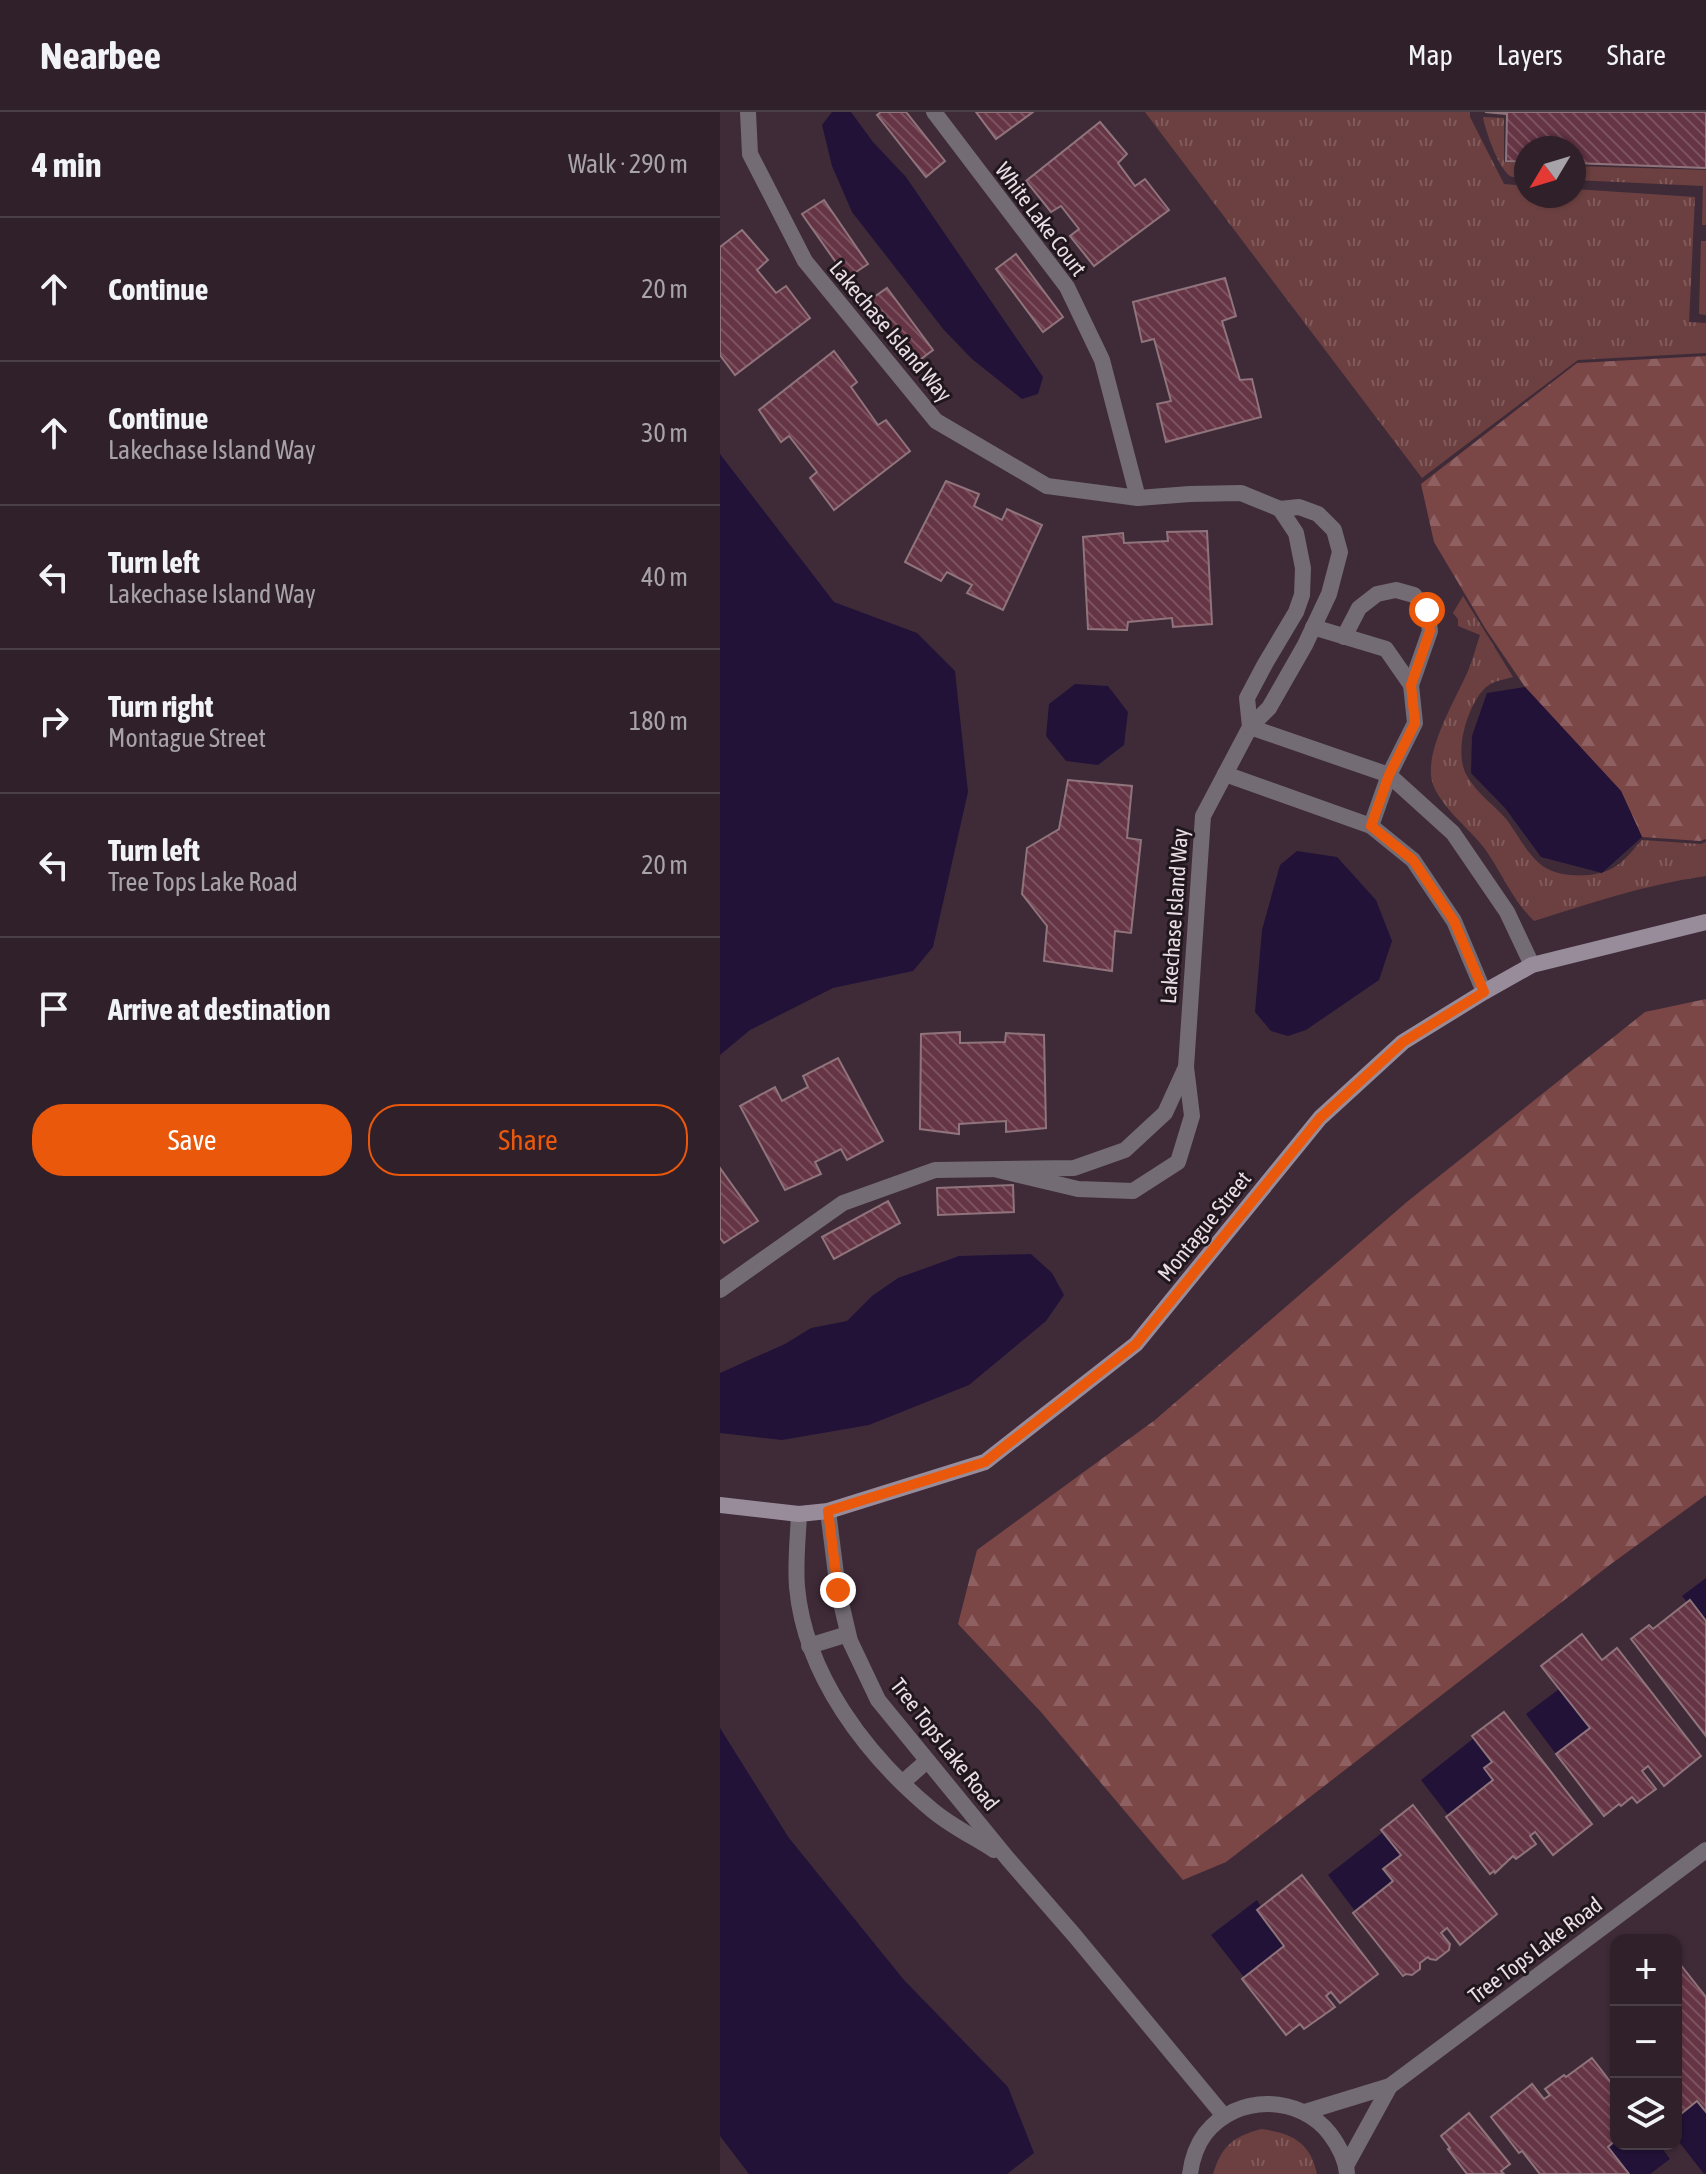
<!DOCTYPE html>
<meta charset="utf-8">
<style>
body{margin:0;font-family:"Asap Condensed",sans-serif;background:#372832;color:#f1f3f6}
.controls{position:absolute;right:24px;bottom:24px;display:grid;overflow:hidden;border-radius:16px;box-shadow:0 2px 6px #0004}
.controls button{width:72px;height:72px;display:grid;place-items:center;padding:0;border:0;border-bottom:2px solid #4a3e47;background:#2f202a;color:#f1f3f6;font:40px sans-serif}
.compass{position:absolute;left:794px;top:24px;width:72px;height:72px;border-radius:50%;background:#2f202a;box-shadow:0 2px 6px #0004;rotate:232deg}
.stop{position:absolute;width:24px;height:24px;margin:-18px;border:6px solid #ea580c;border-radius:50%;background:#fff}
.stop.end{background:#ea580c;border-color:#fff;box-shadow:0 2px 8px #0008}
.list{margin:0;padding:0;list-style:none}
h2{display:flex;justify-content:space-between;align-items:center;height:104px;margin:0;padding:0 32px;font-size:34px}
h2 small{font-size:26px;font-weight:400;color:#a7a3a8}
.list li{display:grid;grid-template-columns:52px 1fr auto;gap:24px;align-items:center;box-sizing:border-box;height:144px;padding:0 32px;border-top:2px solid #4a3e47}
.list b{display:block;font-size:30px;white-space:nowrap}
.list p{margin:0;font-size:26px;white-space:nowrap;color:#a7a3a8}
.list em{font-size:26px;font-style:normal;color:#a7a3a8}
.actions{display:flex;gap:16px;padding:24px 32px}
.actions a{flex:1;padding:18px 0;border:2px solid #ea580c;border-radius:32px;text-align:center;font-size:28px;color:#ea580c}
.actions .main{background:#ea580c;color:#fff}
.icon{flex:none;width:44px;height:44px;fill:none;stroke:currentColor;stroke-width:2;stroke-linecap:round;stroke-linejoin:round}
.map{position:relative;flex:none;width:986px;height:2062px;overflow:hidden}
header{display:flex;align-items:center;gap:48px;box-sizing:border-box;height:112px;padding:0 40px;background:#2f202a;border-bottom:2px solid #4a3e47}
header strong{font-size:38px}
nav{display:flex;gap:44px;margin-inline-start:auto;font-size:28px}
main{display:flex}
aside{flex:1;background:#2f202a}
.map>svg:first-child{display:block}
.grass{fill:url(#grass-tufts)}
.forest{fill:url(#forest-firs)}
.water{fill:#221238}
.building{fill:url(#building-back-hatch);stroke:#90747c;stroke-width:2}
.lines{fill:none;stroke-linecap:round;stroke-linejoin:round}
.lane{stroke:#736c75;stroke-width:16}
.street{stroke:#736c75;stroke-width:16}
.secondary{stroke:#988c9b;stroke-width:16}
.route{stroke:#ea580c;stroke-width:10}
.labels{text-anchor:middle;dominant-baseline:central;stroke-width:6;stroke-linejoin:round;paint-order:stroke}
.street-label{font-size:22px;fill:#eadde5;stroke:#20171d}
</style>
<header>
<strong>Nearbee</strong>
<nav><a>Map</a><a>Layers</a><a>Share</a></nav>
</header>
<main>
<aside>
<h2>4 min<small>Walk · 290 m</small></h2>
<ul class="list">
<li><svg class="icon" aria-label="ahead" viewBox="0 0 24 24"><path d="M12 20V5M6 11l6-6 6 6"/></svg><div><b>Continue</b></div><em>20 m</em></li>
<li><svg class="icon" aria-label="ahead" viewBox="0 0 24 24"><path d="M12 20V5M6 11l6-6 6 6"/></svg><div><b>Continue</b><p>Lakechase Island Way</p></div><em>30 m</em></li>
<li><svg class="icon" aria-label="left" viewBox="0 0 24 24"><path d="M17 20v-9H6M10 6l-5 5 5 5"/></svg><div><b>Turn left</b><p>Lakechase Island Way</p></div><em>40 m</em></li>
<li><svg class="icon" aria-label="right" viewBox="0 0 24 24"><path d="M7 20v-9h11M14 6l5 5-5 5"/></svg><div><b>Turn right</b><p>Montague Street</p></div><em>180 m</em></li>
<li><svg class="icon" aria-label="left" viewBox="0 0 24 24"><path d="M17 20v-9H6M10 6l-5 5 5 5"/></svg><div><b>Turn left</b><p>Tree Tops Lake Road</p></div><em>20 m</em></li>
<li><svg class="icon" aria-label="arrive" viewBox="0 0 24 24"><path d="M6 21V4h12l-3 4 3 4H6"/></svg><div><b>Arrive at destination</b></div></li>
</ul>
<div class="actions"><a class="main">Save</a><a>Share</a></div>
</aside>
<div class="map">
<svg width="986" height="2062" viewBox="0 0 986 2062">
<defs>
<pattern id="grass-tufts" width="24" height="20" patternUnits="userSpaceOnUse" patternTransform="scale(2)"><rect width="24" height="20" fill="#6c4040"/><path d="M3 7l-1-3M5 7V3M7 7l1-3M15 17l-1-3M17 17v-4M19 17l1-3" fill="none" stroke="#815b5b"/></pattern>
<pattern id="forest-firs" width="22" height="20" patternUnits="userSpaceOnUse" patternTransform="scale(2)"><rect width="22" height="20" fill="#7b4646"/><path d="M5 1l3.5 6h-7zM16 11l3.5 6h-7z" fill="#8e6061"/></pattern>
<pattern id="building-back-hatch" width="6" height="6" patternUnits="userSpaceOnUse" patternTransform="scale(2)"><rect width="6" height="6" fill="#663545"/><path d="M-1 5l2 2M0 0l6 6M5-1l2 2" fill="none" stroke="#7c5260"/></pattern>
</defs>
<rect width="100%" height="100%" fill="#3f2b38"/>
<g class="grass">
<path d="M425 0H750V5L784 72 806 74V84H854V77L975 85 969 210 986 211V241L858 248 702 366Z"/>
<path d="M763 5 784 6V50L806 52V65C801 65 797 66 792 65 780 61 765 18 763 5Z"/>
<path d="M854 54 986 58V113H982L983 74 854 68Z"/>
<path d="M981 129H986V203L979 202Z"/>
<path d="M743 484 793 565C783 568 772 569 765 576 747 594 734 640 746 662 755 680 774 693 787 708 797 722 807 741 820 752 837 767 878 767 896 754 906 748 914 736 922 728L981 732 986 730V764C927 772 871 791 814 809 793 789 782 761 765 737 749 716 725 699 714 675 700 645 736 587 748 559 753 547 756 535 760 523L738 514V507L733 501Z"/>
<path d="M541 2017C572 2021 590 2030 597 2062H493C502 2033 513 2025 541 2017Z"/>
</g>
<g class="forest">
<path d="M986 244V727L980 729 922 725 901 679 805 575 765 516 714 430 701 372 857 251Z"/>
<path d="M986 887V1383L891 1452 506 1750 463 1768 321 1600 238 1512 257 1438 435 1308 688 1089 925 900Z"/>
</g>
<g class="water">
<path d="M112 0H131L153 30 186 65 323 265 318 282 302 287 252 247 224 218 132 100 112 54 102 13Z"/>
<path d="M0 342 114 490 197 521 235 559 248 680 213 835 193 859 113 876 30 918 0 943Z"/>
<path d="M355 572 388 574 408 600 404 633 378 653 346 649 326 624 329 592Z"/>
<path d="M805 575 901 679 922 725 882 761 821 745 785 696 751 661 752 624 767 581Z"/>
<path d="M577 739 617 745 656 788 672 829 659 868 586 918 568 924 551 919 535 900 542 818 560 753Z"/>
<path d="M311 1142 332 1161 344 1183 326 1209 249 1273 149 1313 62 1328 0 1321V1261L65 1232 91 1216 127 1209 152 1184 178 1166 239 1144Z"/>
<path d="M986 1466V1509L970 1488 967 1490 962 1484Z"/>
<path d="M839 1577 870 1616 836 1642 806 1602Z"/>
<path d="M0 1616 69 1726 184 1868 288 1975 314 2041 287 2062H29L0 2024Z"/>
<path d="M754 1626 772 1650 764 1656 773 1668 728 1703 701 1668Z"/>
<path d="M663 1720 681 1743 664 1757 673 1769 635 1799 608 1763Z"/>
<path d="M537 1788 564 1834 524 1865 491 1823Z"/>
<path d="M977 1989 986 2000V2061L984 2062 956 2026V2006Z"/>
<path d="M896 2028V2032H939L950 2047 930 2062H909L888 2035Z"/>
</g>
<g class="building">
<path d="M161 0H186L225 49 206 65 157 3Z"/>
<path d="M256 0H313L276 27Z"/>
<path d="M765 0H986V56L854 51V36H806V50L786 49 787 2Z"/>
<path d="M380 10 407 42 398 51 415 74 425 67 449 98 374 154 350 124 359 117 341 94 331 100 306 69Z"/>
<path d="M104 88 148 152 127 166 82 102Z"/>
<path d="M22 118 48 148 37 158 56 181 66 174 90 206 15 263 0 243V135Z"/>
<path d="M296 142 343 205 323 220 276 157Z"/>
<path d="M505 166 516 204 502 209 520 268 532 267 541 305 446 330 437 292 451 289 434 227 422 230 413 190Z"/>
<path d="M167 176 213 238 193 253 147 190Z"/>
<path d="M114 239 137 270 131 275 158 313 166 308 190 339 114 398 90 366 97 360 69 324 61 330 39 298Z"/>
<path d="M226 369 259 382 254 394 282 408 287 397 322 413 283 498 247 481 252 473 227 460 221 469 185 450Z"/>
<path d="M487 419 492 512 453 515 452 506 408 510 407 518 368 517 363 425 403 421 404 431 448 429 447 420Z"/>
<path d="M348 668 412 674 407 726 421 728 411 821 395 819 392 859 324 849 327 814 302 782 307 736 339 717Z"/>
<path d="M240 920V931L285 930 286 921 324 923 326 1016 286 1020V1009L239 1012V1022L200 1017 201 922Z"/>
<path d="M118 946 163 1029 127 1048 121 1037 95 1050 101 1062 65 1078 20 994 55 975 62 989 88 975 83 964Z"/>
<path d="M0 1056 38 1109 4 1131 0 1126Z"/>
<path d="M293 1073 294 1100 218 1103 217 1076Z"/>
<path d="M168 1089 180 1111 114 1147 102 1125Z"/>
<path d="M970 1488 986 1509V1624L911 1527 929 1513 933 1517Z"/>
<path d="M862 1522 882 1548 897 1536 981 1644 944 1674 928 1654 922 1659 936 1677 917 1691 912 1685 901 1694 899 1692 884 1704 836 1642 870 1616 821 1554Z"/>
<path d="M784 1600 872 1712 833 1743 815 1720 810 1724 816 1732 796 1747 793 1744 775 1761 774 1759 770 1762 726 1705 773 1668 764 1656 772 1650 752 1624Z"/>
<path d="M693 1693 777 1802 740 1833 727 1816 721 1821 730 1832 729 1838 716 1848 710 1847 708 1845 700 1851V1857L692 1863 686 1862 683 1864 633 1801 673 1769 663 1757 681 1743 661 1718Z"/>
<path d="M582 1763 658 1862 620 1891 611 1880 606 1884 615 1895 584 1917 580 1912 566 1923 522 1867 564 1834 537 1798Z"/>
<path d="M956 1847 986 1885V2000L977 1989 956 2006Z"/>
<path d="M872 1946 896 1977V2028L888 2035 909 2062H820L802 2039 799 2041 771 2005 812 1972 824 1987 830 1983 825 1977 844 1963 846 1965Z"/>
<path d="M749 2001 790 2052 781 2059 784 2062H747L728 2037 730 2036 721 2024Z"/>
</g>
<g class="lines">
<g class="lane">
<path d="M624 525 639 496 657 482 676 478 694 483 707 498 710 519 691 573"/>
<path d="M89 1534 128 1522"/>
<path d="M183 1670 207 1649"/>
</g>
<g class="street">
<path d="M28 0 30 42 85 149 216 309 327 374 418 386 470 382 521 381 560 397 579 395 598 402 614 418 620 440 609 482 585 533 549 596 530 615 483 704 466 955 472 1004 458 1050 413 1079 358 1077 278 1058"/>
<path d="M214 0 347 175 382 248 418 386"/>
<path d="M593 515 666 537 691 573 695 611 669 663 651 714"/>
<path d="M530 615 669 663 733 721 787 800 812 853"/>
<path d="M530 615 527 586 545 552 576 500 582 483 583 456 576 421 560 397"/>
<path d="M505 662 651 714 693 748 734 809 764 880"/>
<path d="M0 1178 123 1091 215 1058 354 1056 405 1038 445 1001 466 955"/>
<path d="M108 1399 118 1478 130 1529 158 1588 288 1747 355 1824 504 2004"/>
<path d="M79 1402C78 1426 75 1451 77 1475 85 1563 146 1643 212 1698 231 1714 254 1725 274 1738"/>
<path d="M585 2000 670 1974 986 1738"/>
<path d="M626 2054 670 1974"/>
<path d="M470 2062C472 2047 476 2034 485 2022 517 1981 580 1983 610 2022 619 2034 626 2047 627 2062"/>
</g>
<path class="secondary" d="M0 1393 79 1402 108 1399 265 1350 416 1232 600 1006 683 930 764 880 812 853 986 810"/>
</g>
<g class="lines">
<path class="route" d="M118 1478 108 1399 265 1350 416 1232 600 1006 683 930 764 880 734 809 693 748 651 714 669 663 695 611 691 573 710 519 707 498"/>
</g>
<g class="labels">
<g class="street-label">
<text transform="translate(321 107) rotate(53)">White Lake Court</text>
<text transform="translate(171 219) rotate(50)">Lakechase Island Way</text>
<text transform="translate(454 804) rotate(-86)">Lakechase Island Way</text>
<text transform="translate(484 1114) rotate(-51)">Montague Street</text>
<text transform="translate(225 1632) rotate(52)">Tree Tops Lake Road</text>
<text transform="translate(815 1838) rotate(-37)">Tree Tops Lake Road</text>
</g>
</g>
</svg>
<div class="controls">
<button>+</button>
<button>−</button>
<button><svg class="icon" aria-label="layers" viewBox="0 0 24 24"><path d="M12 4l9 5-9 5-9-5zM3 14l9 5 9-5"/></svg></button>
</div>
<svg class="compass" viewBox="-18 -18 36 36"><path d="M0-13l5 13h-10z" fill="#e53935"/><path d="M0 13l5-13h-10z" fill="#a7a3a8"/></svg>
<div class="stop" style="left:707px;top:498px"></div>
<div class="stop end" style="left:118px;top:1478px"></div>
</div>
</main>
